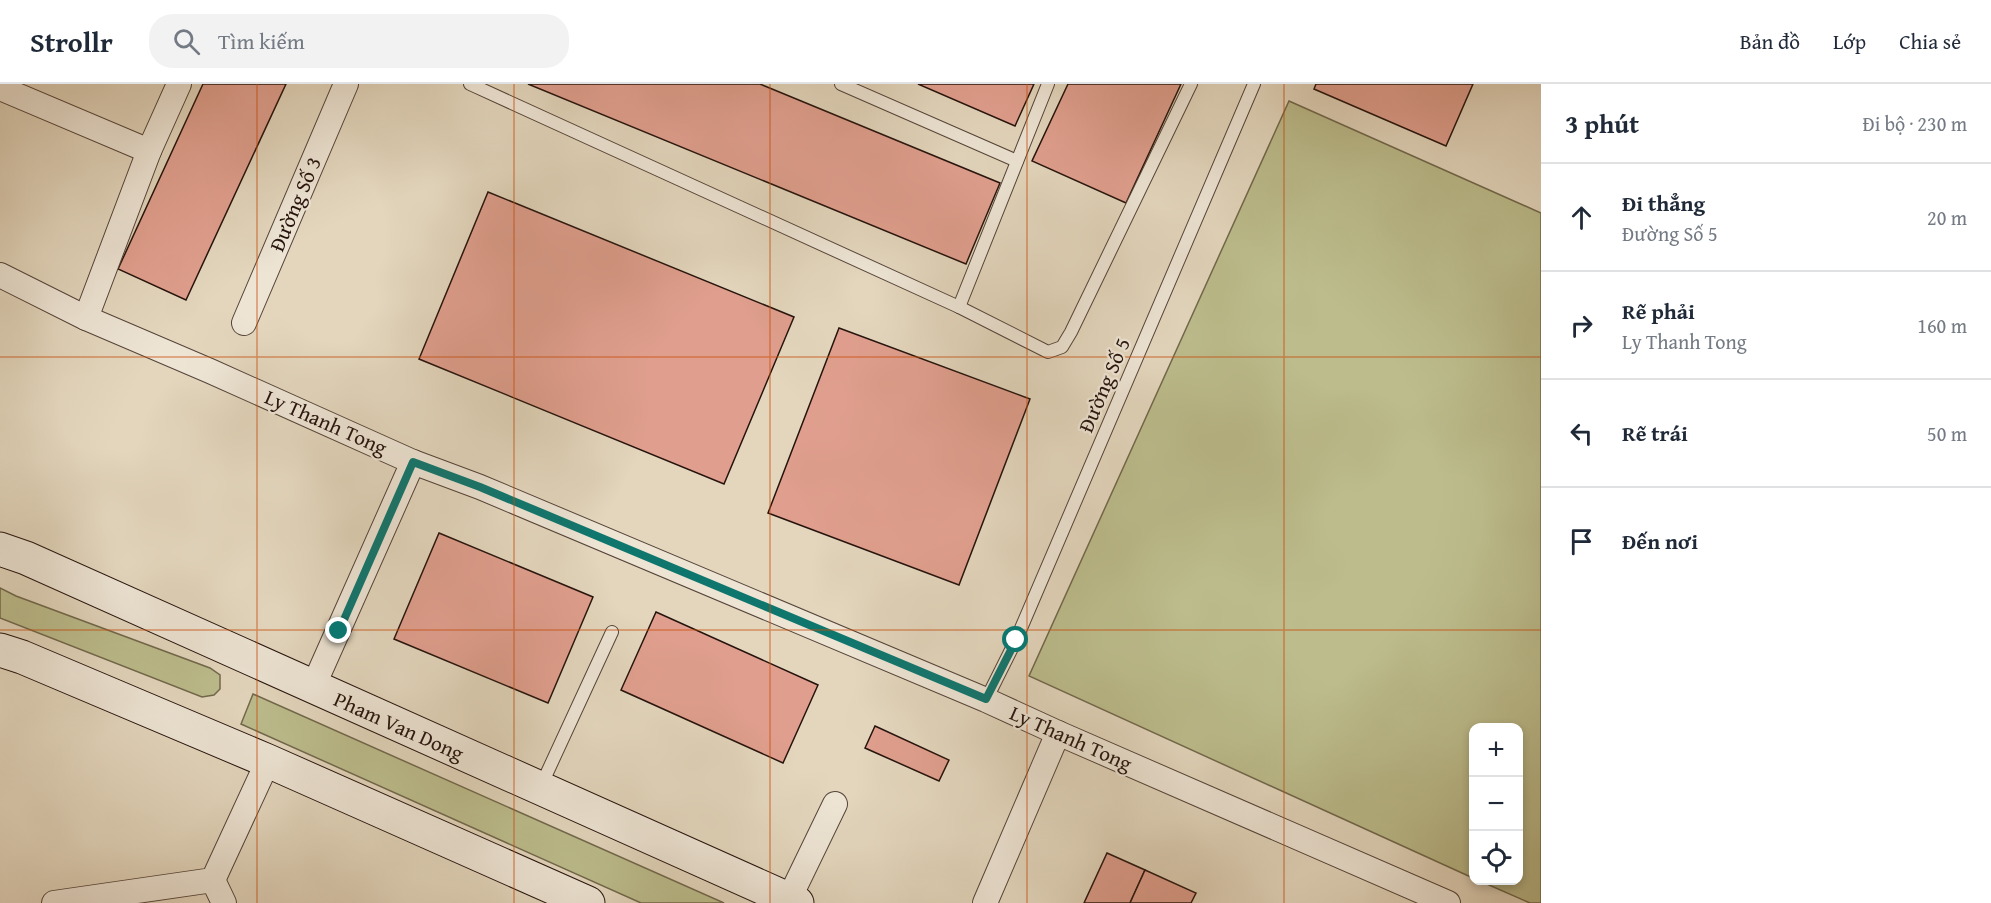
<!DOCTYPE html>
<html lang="vi">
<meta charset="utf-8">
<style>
body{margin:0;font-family:"Gentium Book Plus",serif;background:#f2f2f3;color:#1f2937}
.controls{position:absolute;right:18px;bottom:18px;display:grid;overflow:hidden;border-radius:12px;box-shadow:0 3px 9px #0003}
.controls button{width:54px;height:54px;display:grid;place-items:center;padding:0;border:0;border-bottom:2px solid #e0e1e3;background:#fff;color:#1f2937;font:30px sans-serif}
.stop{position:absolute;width:18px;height:18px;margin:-14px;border:4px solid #0f766e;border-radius:50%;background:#fff}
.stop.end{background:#0f766e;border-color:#fff;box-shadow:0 2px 6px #0008}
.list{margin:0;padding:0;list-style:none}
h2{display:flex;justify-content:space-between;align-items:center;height:78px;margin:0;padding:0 24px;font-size:26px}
h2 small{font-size:20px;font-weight:400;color:#747a83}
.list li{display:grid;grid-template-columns:39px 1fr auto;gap:18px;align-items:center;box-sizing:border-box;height:108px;padding:0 24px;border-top:2px solid #e0e1e3}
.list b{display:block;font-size:22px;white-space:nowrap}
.list p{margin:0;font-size:20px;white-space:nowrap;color:#747a83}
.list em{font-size:20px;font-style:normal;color:#747a83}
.icon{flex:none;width:33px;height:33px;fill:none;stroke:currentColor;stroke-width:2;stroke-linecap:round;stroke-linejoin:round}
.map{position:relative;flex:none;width:1541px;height:819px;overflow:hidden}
header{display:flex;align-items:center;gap:36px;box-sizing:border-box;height:84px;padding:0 30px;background:#fff;border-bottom:2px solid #e0e1e3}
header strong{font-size:28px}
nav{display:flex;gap:33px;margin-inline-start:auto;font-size:21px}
.search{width:420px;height:54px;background:#f2f2f3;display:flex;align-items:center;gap:15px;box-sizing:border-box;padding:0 21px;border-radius:24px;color:#747a83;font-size:22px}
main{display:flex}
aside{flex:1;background:#fff}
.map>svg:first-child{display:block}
.green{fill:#bcbc8c;stroke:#71684c;stroke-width:1.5}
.building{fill:#e09f8e;stroke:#26130d;stroke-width:1.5}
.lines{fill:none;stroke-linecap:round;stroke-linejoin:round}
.service-casing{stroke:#554439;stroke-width:14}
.minor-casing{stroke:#554439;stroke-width:26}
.secondary-casing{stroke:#26130d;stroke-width:35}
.service{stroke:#ede4d4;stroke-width:12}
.minor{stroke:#ede4d4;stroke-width:24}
.secondary{stroke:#ede4d4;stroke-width:33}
.route{stroke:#0f766e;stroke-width:8}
.grid{fill:none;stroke:#cb4e0c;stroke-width:1.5;stroke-opacity:0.55}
.labels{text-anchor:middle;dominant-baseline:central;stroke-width:4.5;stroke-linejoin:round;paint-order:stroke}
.street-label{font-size:21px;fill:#26130d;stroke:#ede4d4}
</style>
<header>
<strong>Strollr</strong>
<div class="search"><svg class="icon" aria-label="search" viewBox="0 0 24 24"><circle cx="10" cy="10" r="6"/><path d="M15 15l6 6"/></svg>Tìm kiếm</div>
<nav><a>Bản đồ</a><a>Lớp</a><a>Chia sẻ</a></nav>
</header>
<main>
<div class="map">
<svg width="1541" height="819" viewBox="0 0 1541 819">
<rect width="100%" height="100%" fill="#e3d6bd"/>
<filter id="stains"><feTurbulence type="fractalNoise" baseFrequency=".00333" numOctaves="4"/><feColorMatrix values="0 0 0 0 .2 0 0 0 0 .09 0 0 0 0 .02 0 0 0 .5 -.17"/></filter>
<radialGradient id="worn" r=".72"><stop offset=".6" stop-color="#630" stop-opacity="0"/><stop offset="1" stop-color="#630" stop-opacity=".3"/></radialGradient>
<g class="green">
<path d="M1289 17 1541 129V819H1530L1480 797 1518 796V644H1474L1473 794 1029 592Z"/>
<path d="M0 504 16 512 210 584 220 591V605L214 611 202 613 0 534Z"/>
<path d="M253 610 724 819H641L241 640Z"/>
</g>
<g class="building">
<path d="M203 0H286L186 216 118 185Z"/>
<path d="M528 0H760L1000 99 966 180Z"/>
<path d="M918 0H1034L1015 42Z"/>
<path d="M1068 0H1181L1126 119 1032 77Z"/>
<path d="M1316 0H1473L1446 62 1314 5Z"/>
<path d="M488 108 794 233 724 400 419 275Z"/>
<path d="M839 244 1030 315 959 501 768 429Z"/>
<path d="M439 449 593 513 548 619 394 555Z"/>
<path d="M656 528 818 601 783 679 621 606Z"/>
<path d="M875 642 949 676 939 697 865 664Z"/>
<path d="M1107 769 1145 786 1130 819H1084Z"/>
<path d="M1145 786 1196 809 1191 819H1130Z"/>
</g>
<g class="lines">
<defs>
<g id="service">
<path d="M470 0 959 223 1048 268 1062 263 1071 248 1191 0"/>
<path d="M841 0 1017 77"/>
<path d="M959 223 1048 0"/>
<path d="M986 616 1016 556 1254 0"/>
<path d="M540 704 612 548"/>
</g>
<g id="minor">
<path d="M0 4 149 67"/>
<path d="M0 191 86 234 210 287 413 378 480 403 986 616 1058 649 1448 819"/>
<path d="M86 234 149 67 179 0"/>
<path d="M244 239 346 0"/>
<path d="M313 603 413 378"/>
<path d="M213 796 224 819"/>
<path d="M789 815 835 720"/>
<path d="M54 819 213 796 268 677"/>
<path d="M985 819 1058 649"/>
</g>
<g id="secondary">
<path d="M0 465 26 474 797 819"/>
<path d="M0 566 22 573 268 677 588 819"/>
</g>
</defs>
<use href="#service" class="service-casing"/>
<use href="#minor" class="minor-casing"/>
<use href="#secondary" class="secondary-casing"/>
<use href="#service" class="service"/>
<use href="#minor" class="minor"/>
<use href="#secondary" class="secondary"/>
</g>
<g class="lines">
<path class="route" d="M339 547 413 378 480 403 986 615 1016 556"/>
</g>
<path class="grid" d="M257 0V819M514 0V819M770 0V819M1027 0V819M1284 0V819M0 273H1541M0 546H1541"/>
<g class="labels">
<g class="street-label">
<text transform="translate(295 120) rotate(-67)">Đường Số 3</text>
<text transform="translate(1104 301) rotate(-67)">Đường Số 5</text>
<text transform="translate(326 338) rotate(24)">Ly Thanh Tong</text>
<text transform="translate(399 642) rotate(24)">Pham Van Dong</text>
<text transform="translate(1071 654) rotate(24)">Ly Thanh Tong</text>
</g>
</g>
<rect width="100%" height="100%" filter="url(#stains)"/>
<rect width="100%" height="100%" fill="url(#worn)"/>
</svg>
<div class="controls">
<button>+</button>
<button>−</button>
<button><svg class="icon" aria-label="locate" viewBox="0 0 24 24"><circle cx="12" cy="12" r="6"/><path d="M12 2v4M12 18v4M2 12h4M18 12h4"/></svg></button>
</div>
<div class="stop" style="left:1016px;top:556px"></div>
<div class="stop end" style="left:339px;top:547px"></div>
</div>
<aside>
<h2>3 phút<small>Đi bộ · 230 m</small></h2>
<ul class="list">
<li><svg class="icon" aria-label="ahead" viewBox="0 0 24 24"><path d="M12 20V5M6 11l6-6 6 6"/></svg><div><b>Đi thẳng</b><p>Đường Số 5</p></div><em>20 m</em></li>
<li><svg class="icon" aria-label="right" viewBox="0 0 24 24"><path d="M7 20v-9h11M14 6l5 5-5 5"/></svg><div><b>Rẽ phải</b><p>Ly Thanh Tong</p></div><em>160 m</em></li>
<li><svg class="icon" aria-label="left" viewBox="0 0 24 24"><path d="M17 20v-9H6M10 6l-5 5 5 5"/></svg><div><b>Rẽ trái</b></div><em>50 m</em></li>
<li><svg class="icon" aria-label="arrive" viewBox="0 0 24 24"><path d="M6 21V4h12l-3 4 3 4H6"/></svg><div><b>Đến nơi</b></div></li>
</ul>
</aside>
</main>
